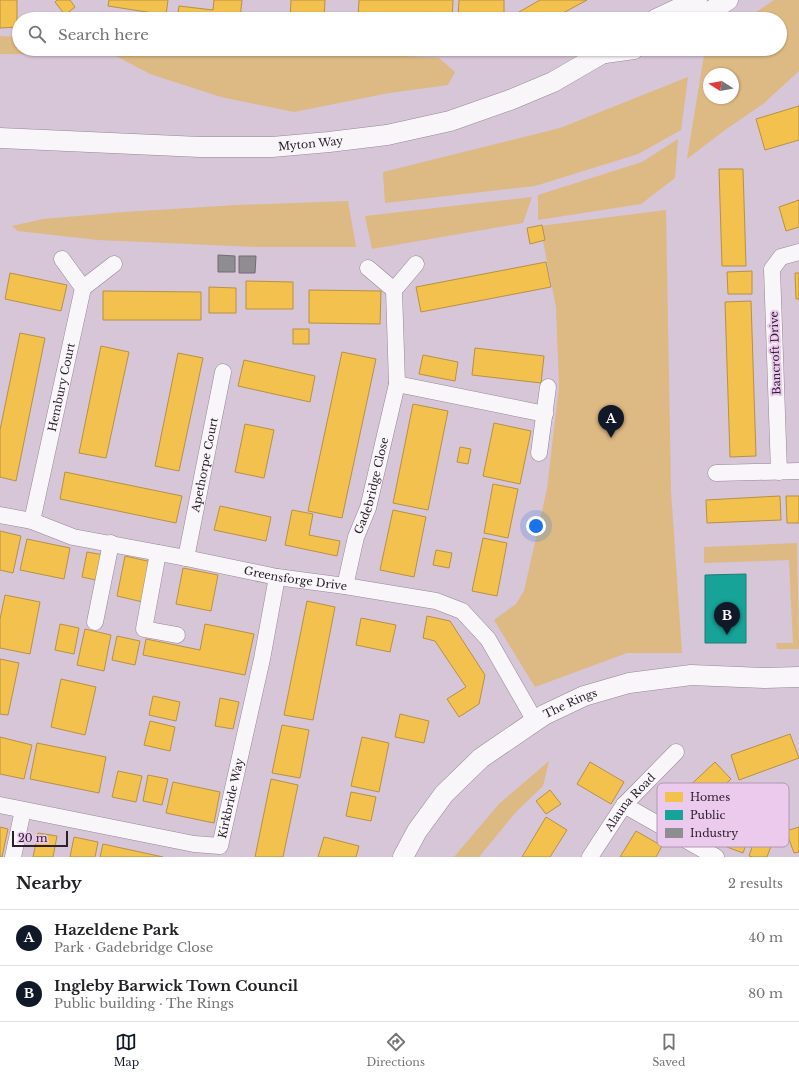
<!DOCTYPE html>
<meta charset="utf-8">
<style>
body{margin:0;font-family:"Libre Baskerville",serif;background:#f2f2f2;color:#202124}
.compass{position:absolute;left:703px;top:68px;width:36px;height:36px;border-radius:50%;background:#fff;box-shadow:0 1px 3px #0004;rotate:281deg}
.scale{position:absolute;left:12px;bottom:10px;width:56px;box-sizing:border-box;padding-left:4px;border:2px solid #2d202e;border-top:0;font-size:11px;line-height:14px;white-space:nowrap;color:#2d202e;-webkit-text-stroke:3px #ebcaed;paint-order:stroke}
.you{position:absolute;left:536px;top:526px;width:14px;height:14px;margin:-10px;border:3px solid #fff;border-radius:50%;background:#1a73e8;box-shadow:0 0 0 6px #1a73e833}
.badge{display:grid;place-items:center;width:26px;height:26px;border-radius:50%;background:#111827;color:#fff;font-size:13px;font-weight:700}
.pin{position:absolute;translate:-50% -33px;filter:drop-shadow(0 1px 2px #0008)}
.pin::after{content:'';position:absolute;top:21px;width:14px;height:12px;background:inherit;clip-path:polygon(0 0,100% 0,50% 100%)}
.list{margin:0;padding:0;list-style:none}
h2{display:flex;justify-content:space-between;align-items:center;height:52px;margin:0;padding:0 16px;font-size:17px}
h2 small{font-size:13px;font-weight:400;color:#757577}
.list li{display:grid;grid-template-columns:26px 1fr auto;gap:12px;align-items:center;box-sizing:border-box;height:56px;padding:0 16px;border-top:1px solid #e0e0e0}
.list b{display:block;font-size:15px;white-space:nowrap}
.list p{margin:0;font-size:13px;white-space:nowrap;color:#757577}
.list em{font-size:13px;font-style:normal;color:#757577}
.icon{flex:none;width:22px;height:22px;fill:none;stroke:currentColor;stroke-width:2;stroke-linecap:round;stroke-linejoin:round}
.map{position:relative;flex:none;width:799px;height:857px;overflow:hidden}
.search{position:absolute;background:#fff;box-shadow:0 1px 3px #0004;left:12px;right:12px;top:12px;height:44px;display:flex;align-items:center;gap:10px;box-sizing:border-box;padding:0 14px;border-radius:22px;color:#757577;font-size:15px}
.sheet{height:164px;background:#fff}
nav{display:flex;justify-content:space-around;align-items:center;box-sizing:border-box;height:56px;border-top:1px solid #e0e0e0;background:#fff;font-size:11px;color:#757577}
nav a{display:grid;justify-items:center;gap:2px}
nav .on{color:#111827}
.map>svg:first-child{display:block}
.green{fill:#ddb983;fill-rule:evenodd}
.homes{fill:#f2c14e;stroke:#b79144}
.public{fill:#17a398;stroke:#1e7c78}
.industry{fill:#8d8d92;stroke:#706c74}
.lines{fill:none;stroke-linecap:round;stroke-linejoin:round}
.minor-casing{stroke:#948795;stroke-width:17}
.tertiary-casing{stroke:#948795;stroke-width:21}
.minor{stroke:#f9f6f9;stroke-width:16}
.tertiary{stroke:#f9f6f9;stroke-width:20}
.labels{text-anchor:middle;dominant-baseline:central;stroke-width:4;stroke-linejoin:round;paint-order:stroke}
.street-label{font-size:11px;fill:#2d202e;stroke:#ebcaed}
.key{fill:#ebcaed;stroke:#b297b4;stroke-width:1}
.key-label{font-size:11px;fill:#2d202e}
</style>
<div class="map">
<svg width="799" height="857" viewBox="0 0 799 857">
<rect width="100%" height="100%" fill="#d7c5d8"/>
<g class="green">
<path d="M774 0H799V71L763 104 725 130 687 159 705 49H780V19H746ZM709 74H733V98H709Z"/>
<path d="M0 36 19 37V49H255L439 58 455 72 448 85 389 93 294 112 221 97 150 74 114 55 0 54Z"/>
<path d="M688 77 681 130 638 154 535 186 385 203 383 172 560 128Z"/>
<path d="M678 139 675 178 641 204 538 220V195L642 162Z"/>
<path d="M532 197 523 223 372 249 365 216Z"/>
<path d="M348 201 356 247H258L98 240 18 231 12 226 43 219 124 212 237 205Z"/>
<path d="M666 210 671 491 682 653H627L535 687 494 620 516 604 524 591 547 489 559 387 556 307 540 226Z"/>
<path d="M797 543 799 649H777L776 643H793L789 560 704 563V547Z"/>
<path d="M549 761 543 786 516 812 479 857H454L499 804Z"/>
</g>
<g class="homes">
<path d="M0 0H17V27L0 28Z"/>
<path d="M57 0H70L75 7 65 15 55 2Z"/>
<path d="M109 0H168L166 15 108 6Z"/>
<path d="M214 0H242L240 19H177L179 6 213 10Z"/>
<path d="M291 0H325L324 19H290Z"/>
<path d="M359 0H453L452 19 358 16Z"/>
<path d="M459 0H504V19L458 18Z"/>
<path d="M540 0H587L552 19H523L519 12Z"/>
<path d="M799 106V140L765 150 756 119Z"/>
<path d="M719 169H743L746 266H722Z"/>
<path d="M799 200V227L786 231 779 207Z"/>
<path d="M542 225 545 240 530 244 527 228Z"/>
<path d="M546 262 551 287 421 312 416 287Z"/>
<path d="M752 271V294H728L727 272Z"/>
<path d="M10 273 67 285 61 311 5 299Z"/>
<path d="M795 273H799V299H796Z"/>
<path d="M246 281 293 282V309H246Z"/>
<path d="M209 287 236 288V313H209Z"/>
<path d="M309 290 381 291 380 324 309 323Z"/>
<path d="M103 291 201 292V320H103Z"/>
<path d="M751 301 756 456 730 457 725 302Z"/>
<rect x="293" y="329" width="16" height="15"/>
<path d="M20 333 45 338 16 481 0 477V430Z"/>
<path d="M101 346 129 352 106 458 79 453Z"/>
<path d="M475 348 544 356 541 383 472 375Z"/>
<path d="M342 352 376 359 342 518 308 511Z"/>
<path d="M178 353 203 358 179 471 155 466Z"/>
<path d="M423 355 458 362 455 381 419 374Z"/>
<path d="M244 360 315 376 310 402 238 386Z"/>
<path d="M413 404 448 411 428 510 393 503Z"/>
<path d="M494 423 531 431 520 484 483 476Z"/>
<path d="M245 424 274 430 264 478 235 472Z"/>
<path d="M460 447 471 449 468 464 457 462Z"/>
<path d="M65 472 182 496 176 523 60 499Z"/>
<path d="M493 484 518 489 508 538 484 533Z"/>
<path d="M780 496 781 520 707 523 706 500Z"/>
<path d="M786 496H799V523H787Z"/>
<path d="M220 506 271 517 266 541 214 530Z"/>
<path d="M292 510 313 514 309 535 340 541 337 556 285 545Z"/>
<path d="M393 510 426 517 414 577 380 570Z"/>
<path d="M0 531 21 536 13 573 0 570Z"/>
<path d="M483 538 507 543 497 596 472 591Z"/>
<path d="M27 539 70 548 64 579 20 570Z"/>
<path d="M436 550 452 553 449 568 433 565Z"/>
<path d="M87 552 110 556 105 582 82 577Z"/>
<path d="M125 556 156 563 147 603 117 596Z"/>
<path d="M183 568 218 575 211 611 176 604Z"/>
<path d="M5 595 40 602 30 654 0 648V619Z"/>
<path d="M307 601 335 607 313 720 284 715Z"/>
<path d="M427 616 450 621 485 675 479 704 459 717 447 699 466 687 435 641 423 638Z"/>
<path d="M361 618 396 625 390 652 356 645Z"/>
<path d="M60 624 79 628 74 654 55 650Z"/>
<path d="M205 624 254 634 245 675 143 655 146 639 200 650Z"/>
<path d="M85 629 111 635 104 671 77 665Z"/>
<path d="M117 636 140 641 135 665 112 660Z"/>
<path d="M0 659 19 663 8 715 0 714Z"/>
<path d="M61 679 96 687 85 735 51 727Z"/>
<path d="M153 696 180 702 176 721 149 715Z"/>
<path d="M220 698 239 702 233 729 215 726Z"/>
<path d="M400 714 429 721 424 743 395 737Z"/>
<path d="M150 721 175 727 170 751 144 745Z"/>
<path d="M282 725 309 730 300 778 272 773Z"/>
<path d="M790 734 799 758 739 780 731 755Z"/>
<path d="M0 737 32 745 24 779 0 774Z"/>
<path d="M362 737 389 743 379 792 351 786Z"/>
<path d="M37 743 106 757 99 793 30 779Z"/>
<path d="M590 762 624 782 611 804 577 784Z"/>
<path d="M715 762 731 779 684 824 666 808Z"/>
<path d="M118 771 142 776 136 802 112 797Z"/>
<path d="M148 775 168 779 162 805 143 801Z"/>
<path d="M271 779 298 785 283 857H255Z"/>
<path d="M173 782 220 792 214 823 166 813Z"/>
<path d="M550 790 561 804 546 814 536 801Z"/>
<path d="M351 792 376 797 371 821 346 816Z"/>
<path d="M546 817 567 830 550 857H522Z"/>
<path d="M736 824 752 829 743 853 727 847Z"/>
<path d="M0 827 8 829 2 857H0Z"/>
<path d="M799 827V852L794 853 786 831Z"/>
<path d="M636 831 662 846 656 857H620Z"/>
<path d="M757 832 774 838 767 857H753L749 856Z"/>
<path d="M38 833 57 836 53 857H33Z"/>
<path d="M74 837 98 842 95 857H70Z"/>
<path d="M324 837 359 846 356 857H318Z"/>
<path d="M103 844 163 857H100Z"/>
</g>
<path class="public" d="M746 574V643H705V575Z"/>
<g class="industry">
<path d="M218 255 235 256V272H218Z"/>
<path d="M239 256H256L255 273H239Z"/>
</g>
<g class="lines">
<defs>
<g id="minor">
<path d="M368 268 394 290 416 264"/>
<path d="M83 288 114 264"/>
<path d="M397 384 545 414"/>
<path d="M539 453 548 387"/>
<path d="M779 472 772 269 781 257 799 252"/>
<path d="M716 473 799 471"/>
<path id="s1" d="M0 515 32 521 73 537 186 558 277 577 345 586 436 601 462 611 488 639 535 721"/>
<path id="s2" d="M32 521 83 288 62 259"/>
<path d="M158 553 144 629 177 635"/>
<path id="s3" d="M186 558 223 372"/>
<path id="s4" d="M345 586 356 537 368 508 397 384 394 290"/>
<path d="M95 622 111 543"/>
<path id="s5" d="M0 805 194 844 220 846 262 659 277 577"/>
<path d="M624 805 716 857"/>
<path d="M13 857 23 810"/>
<path id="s6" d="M590 857 624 805 676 752"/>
</g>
<g id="tertiary">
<path d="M656 19 697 0"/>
<path d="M698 19 728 0"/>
<path d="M605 53 634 49"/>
<path id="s7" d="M0 138 200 147H272L329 142 387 135 450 121 510 100 553 82 610 49"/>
<path id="s8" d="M403 857 417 831 444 794 481 758 544 715 584 696 629 683 691 675 765 678 799 677"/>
</g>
</defs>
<use href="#minor" class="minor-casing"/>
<use href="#tertiary" class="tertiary-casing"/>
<use href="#minor" class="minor"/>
<use href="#tertiary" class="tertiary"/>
</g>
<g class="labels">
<g class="street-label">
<text stroke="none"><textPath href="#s7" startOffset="311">Myton Way</textPath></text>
<text transform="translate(775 353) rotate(-92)">Bancroft Drive</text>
<text stroke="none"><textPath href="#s2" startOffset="137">Hembury Court</textPath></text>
<text stroke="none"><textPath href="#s3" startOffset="95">Apethorpe Court</textPath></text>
<text stroke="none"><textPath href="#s4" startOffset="104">Gadebridge Close</textPath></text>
<text stroke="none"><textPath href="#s1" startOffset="303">Greensforge Drive</textPath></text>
<text stroke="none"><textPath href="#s8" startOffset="232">The Rings</textPath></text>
<text stroke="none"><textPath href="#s5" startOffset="273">Kirkbride Way</textPath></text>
<text stroke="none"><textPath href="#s6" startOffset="68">Alauna Road</textPath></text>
</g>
</g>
<rect x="657" y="783" width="132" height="64" rx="6" class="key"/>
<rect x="665" y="792" width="18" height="10" fill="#f2c14e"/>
<rect x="665" y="810" width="18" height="10" fill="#17a398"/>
<rect x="665" y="828" width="18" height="10" fill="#8d8d92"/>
<g class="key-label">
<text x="690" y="801">Homes</text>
<text x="690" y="819">Public</text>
<text x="690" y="837">Industry</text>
</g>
</svg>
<svg class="compass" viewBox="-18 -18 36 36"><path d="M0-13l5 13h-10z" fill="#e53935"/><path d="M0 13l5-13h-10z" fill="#757577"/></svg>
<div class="scale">20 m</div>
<div class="you"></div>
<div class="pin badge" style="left:611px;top:438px">A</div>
<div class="pin badge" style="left:727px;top:635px">B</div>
<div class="search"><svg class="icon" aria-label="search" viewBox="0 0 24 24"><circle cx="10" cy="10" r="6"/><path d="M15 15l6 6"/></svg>Search here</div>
</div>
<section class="sheet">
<h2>Nearby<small>2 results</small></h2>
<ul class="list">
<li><span class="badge">A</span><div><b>Hazeldene Park</b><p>Park · Gadebridge Close</p></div><em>40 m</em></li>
<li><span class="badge">B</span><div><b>Ingleby Barwick Town Council</b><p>Public building · The Rings</p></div><em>80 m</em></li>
</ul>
</section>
<nav>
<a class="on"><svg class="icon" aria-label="map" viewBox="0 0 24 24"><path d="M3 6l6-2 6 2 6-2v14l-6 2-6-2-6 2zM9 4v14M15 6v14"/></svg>Map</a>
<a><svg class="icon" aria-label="directions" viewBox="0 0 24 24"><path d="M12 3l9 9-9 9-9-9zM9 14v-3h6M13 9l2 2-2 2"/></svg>Directions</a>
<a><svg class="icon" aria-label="saved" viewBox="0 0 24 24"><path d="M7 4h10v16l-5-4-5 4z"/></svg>Saved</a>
</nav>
